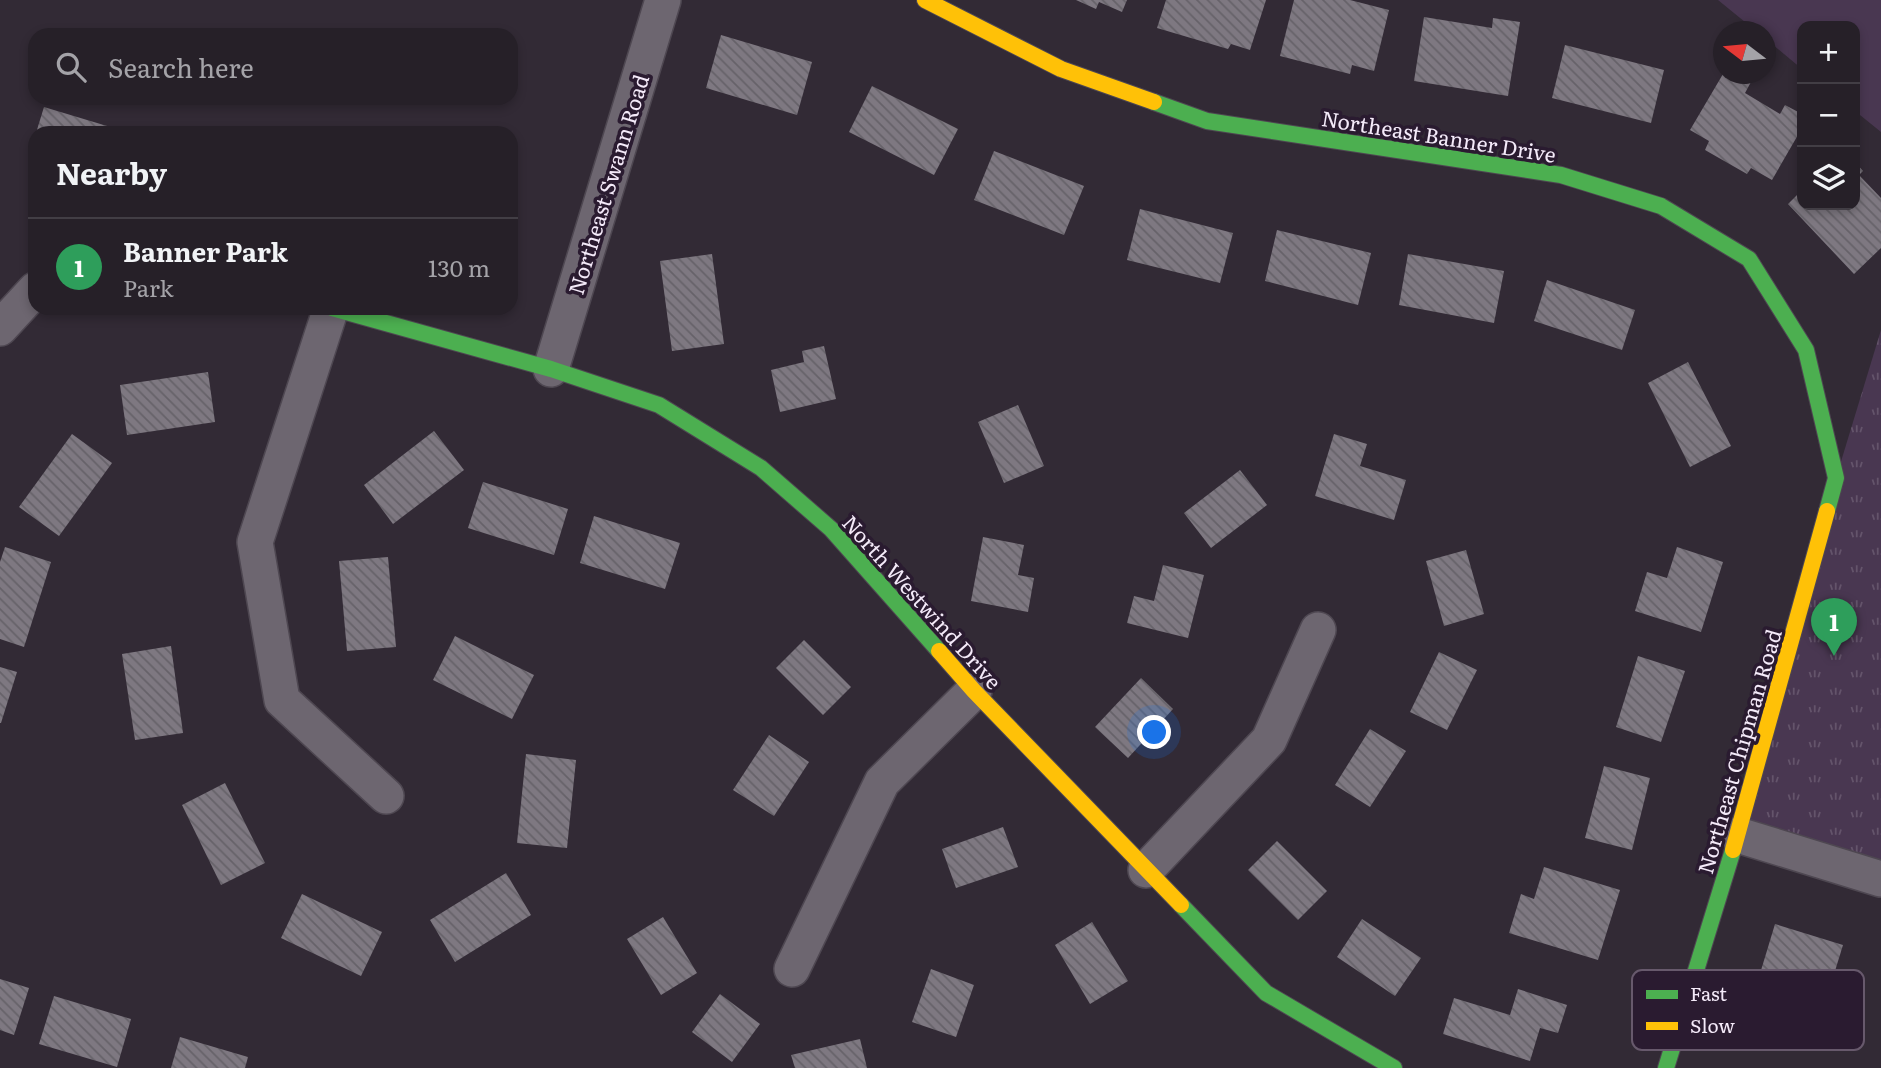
<!DOCTYPE html>
<meta charset="utf-8">
<style>
body{margin:0;font-family:Literata,serif;background:#322d34;color:#f1f3f6}
.controls{position:absolute;right:21px;top:21px;display:grid;overflow:hidden;border-radius:14px;box-shadow:0 4px 10px #0003}
.controls button{width:63px;height:63px;display:grid;place-items:center;padding:0;border:0;border-bottom:2px solid #423e45;background:#262028;color:#f1f3f6;font:35px sans-serif}
.compass{position:absolute;left:1713px;top:21px;width:63px;height:63px;border-radius:50%;background:#262028;box-shadow:0 4px 10px #0003;rotate:286deg}
.you{position:absolute;left:1155px;top:733px;width:24px;height:24px;margin:-18px;border:5px solid #fff;border-radius:50%;background:#1a73e8;box-shadow:0 0 0 10px #1a73e833}
.badge{display:grid;place-items:center;width:46px;height:46px;border-radius:50%;background:#b0a7b4;color:#fff;font-size:23px;font-weight:700}
.pin{position:absolute;translate:-50% -58px;filter:drop-shadow(0 2px 4px #0008)}
.pin::after{content:'';position:absolute;top:37px;width:24px;height:21px;background:inherit;clip-path:polygon(0 0,100% 0,50% 100%)}
.list{margin:0;padding:0;list-style:none}
h2{display:flex;justify-content:space-between;align-items:center;height:91px;margin:0;padding:0 28px;font-size:30px}
h2 small{font-size:23px;font-weight:400;color:#a4a3a8}
.list li{display:grid;grid-template-columns:46px 1fr auto;gap:21px;align-items:center;box-sizing:border-box;height:98px;padding:0 28px;border-top:2px solid #423e45}
.list b{display:block;font-size:26px;white-space:nowrap}
.list p{margin:0;font-size:23px;white-space:nowrap;color:#a4a3a8}
.list em{font-size:23px;font-style:normal;color:#a4a3a8}
.icon{flex:none;width:38px;height:38px;fill:none;stroke:currentColor;stroke-width:2;stroke-linecap:round;stroke-linejoin:round}
.map{position:relative;flex:none;width:1881px;height:1068px;overflow:hidden}
.search{position:absolute;background:#262028;box-shadow:0 4px 10px #0003;left:28px;top:28px;width:490px;height:77px;display:flex;align-items:center;gap:18px;box-sizing:border-box;padding:0 24px;border-radius:21px;color:#a4a3a8;font-size:26px}
.panel{position:absolute;background:#262028;box-shadow:0 4px 10px #0003;left:28px;top:126px;width:490px;height:189px;border-radius:21px}
.map>svg:first-child{display:block}
.grass{fill:#493751}
.park{fill:url(#park-tufts)}
.building{fill:url(#building-back-hatch)}
.lines{fill:none;stroke-linecap:round;stroke-linejoin:round}
.street-casing{stroke:#4e4751;stroke-width:38}
.fast-casing{stroke:#4e4751;stroke-width:18}
.slow-casing{stroke:#4e4751;stroke-width:18}
.street{stroke:#6d6670;stroke-width:35}
.fast{stroke:#4caf50;stroke-width:16}
.slow{stroke:#ffc107;stroke-width:16}
.labels{text-anchor:middle;dominant-baseline:central;stroke-width:7;stroke-linejoin:round;paint-order:stroke}
.street-label{font-size:21px;fill:#f4eaf9;stroke:#2a1b30}
.key{fill:#2a1b30;stroke:#67596c;stroke-width:2}
.key-label{font-size:19px;fill:#f4eaf9}
</style>
<div class="map">
<svg width="1881" height="1068" viewBox="0 0 1881 1068">
<defs>
<pattern id="park-tufts" width="24" height="20" patternUnits="userSpaceOnUse" patternTransform="scale(1.75)"><rect width="24" height="20" fill="#493751"/><path d="M3 7l-1-3M5 7V3M7 7l1-3M15 17l-1-3M17 17v-4M19 17l1-3" fill="none" stroke="#64546b"/></pattern>
<pattern id="building-back-hatch" width="6" height="6" patternUnits="userSpaceOnUse" patternTransform="scale(1.75)"><rect width="6" height="6" fill="#7e7881"/><path d="M-1 5l2 2M0 0l6 6M5-1l2 2" fill="none" stroke="#666269"/></pattern>
</defs>
<rect width="100%" height="100%" fill="#322a35"/>
<path class="grass" d="M1718 0H1881V132L1855 111V26H1802V69L1766 39V32L1756 31Z"/>
<path class="park" d="M1881 330V878L1738 835 1836 478Z"/>
<g class="building">
<path d="M1076 0H1127L1122 12 1099 2 1096 9Z"/>
<path d="M1166 0H1266L1250 50 1231 44 1228 49 1157 28Z"/>
<path d="M1294 0H1350L1389 10 1374 71 1352 65 1350 74 1280 56Z"/>
<path d="M1424 17 1492 28 1493 18 1520 22 1508 96 1414 81Z"/>
<path d="M721 35 812 62 797 115 706 88Z"/>
<path d="M1565 45 1664 70 1651 123 1552 98Z"/>
<path d="M1723 74H1736L1751 82 1745 93 1780 114 1785 105 1802 114V128L1772 180 1751 168 1747 174 1705 150 1709 141 1690 130Z"/>
<path d="M872 86 958 129 934 175 849 132Z"/>
<path d="M44 107 127 132V133H36Z"/>
<path d="M994 151 1084 186 1064 235 974 200Z"/>
<path d="M1855 162 1863 171 1859 175 1881 198V248L1854 274 1788 204 1802 190V205H1855Z"/>
<path d="M1140 209 1233 233 1220 283 1127 260Z"/>
<path d="M1277 230 1371 253 1358 305 1265 281Z"/>
<path d="M712 254 724 344 672 351 660 261Z"/>
<path d="M1408 254 1504 271 1494 323 1399 305Z"/>
<path d="M1547 280 1635 310 1622 350 1534 321Z"/>
<path d="M824 346 836 399 780 412 771 370 804 362 802 351Z"/>
<path d="M1688 362 1731 446 1690 467 1648 383Z"/>
<path d="M208 372 215 422 127 435 120 385Z"/>
<path d="M1018 405 1044 466 1004 483 978 422Z"/>
<path d="M434 431 464 470 393 524 364 485Z"/>
<path d="M72 434 112 463 59 536 19 507Z"/>
<path d="M1334 434 1367 444 1360 466 1406 480 1394 520 1315 496Z"/>
<path d="M1240 470 1267 505 1211 548 1184 513Z"/>
<path d="M483 482 568 509 554 555 468 528Z"/>
<path d="M594 516 680 543 665 589 580 563Z"/>
<path d="M983 537 1024 545 1018 575 1034 578 1028 612 971 601Z"/>
<path d="M5 547 51 562 24 647 0 639V562Z"/>
<path d="M1677 547 1723 562 1701 632 1635 611 1647 572 1667 578Z"/>
<path d="M1466 550 1484 614 1444 626 1426 561Z"/>
<path d="M388 557 396 647 347 651 339 561Z"/>
<path d="M1163 565 1204 575 1188 638 1127 623 1134 596 1154 601Z"/>
<path d="M455 636 534 675 512 719 433 680Z"/>
<path d="M804 640 851 687 823 715 776 668Z"/>
<path d="M171 646 183 733 135 740 122 654Z"/>
<path d="M1439 652 1477 670 1447 730 1410 712Z"/>
<path d="M1638 656 1685 671 1661 742 1616 727Z"/>
<path d="M0 667 17 672 1 723H0Z"/>
<path d="M1141 678 1173 709 1128 758 1095 727Z"/>
<path d="M1370 729 1406 751 1370 807 1335 785Z"/>
<path d="M769 735 809 762 774 816 733 790Z"/>
<path d="M526 754 576 760 567 848 517 843Z"/>
<path d="M1604 766 1650 778 1632 850 1585 838Z"/>
<path d="M225 783 265 863 221 885 182 805Z"/>
<path d="M1003 827 1018 867 956 888 942 849Z"/>
<path d="M1277 841 1327 891 1298 920 1248 870Z"/>
<path d="M1544 867 1620 890 1598 960 1509 933 1521 894 1534 899Z"/>
<path d="M506 873 531 915 455 962 430 920Z"/>
<path d="M302 894 382 932 361 976 281 938Z"/>
<path d="M663 917 697 973 661 995 627 939Z"/>
<path d="M1362 919 1421 958 1395 996 1337 957Z"/>
<path d="M1092 922 1128 981 1090 1004 1055 945Z"/>
<path d="M1775 924 1843 945 1827 997 1759 977Z"/>
<path d="M931 969 974 985 956 1037 912 1022Z"/>
<path d="M0 979 29 988 14 1035 0 1030Z"/>
<path d="M1518 989 1567 1005 1558 1033 1540 1028 1530 1061 1443 1034 1454 998 1510 1015Z"/>
<path d="M720 994 760 1024 732 1062 692 1032Z"/>
<path d="M54 996 131 1019 117 1067 39 1044Z"/>
<path d="M180 1037 248 1057 245 1068H171Z"/>
<path d="M860 1039 867 1068H795L791 1055Z"/>
</g>
<g class="lines">
<defs>
<g id="street">
<path d="M331 308 255 542 282 700 386 796"/>
<path d="M0 328 35 290"/>
<path d="M551 369 663 0"/>
<path d="M1738 835 1881 879"/>
<path d="M1146 870 1269 740 1318 630"/>
<path d="M792 969 882 782 974 691"/>
</g>
<g id="fast">
<path d="M1154 102 1207 121 1561 175 1661 206 1749 259 1806 350 1836 478 1827 511"/>
<path d="M332 308 551 369 659 405 761 468 831 529 939 651"/>
<path d="M1181 905 1266 993 1394 1068"/>
<path d="M1666 1068 1733 850"/>
</g>
<g id="slow">
<path d="M925 0 1061 69 1154 102"/>
<path d="M939 651 974 691 1181 905"/>
<path d="M1733 850 1827 511"/>
</g>
</defs>
<use href="#street" class="street-casing"/>
<use href="#fast" class="fast-casing"/>
<use href="#slow" class="slow-casing"/>
<use href="#street" class="street"/>
<use href="#fast" class="fast"/>
<use href="#slow" class="slow"/>
</g>
<g class="labels">
<g class="street-label">
<text transform="translate(1439 135) rotate(9)">Northeast Banner Drive</text>
<text transform="translate(607 184) rotate(-73)">Northeast Swann Road</text>
<text transform="translate(923 601) rotate(48)">North Westwind Drive</text>
<text transform="translate(1738 751) rotate(-74)">Northeast Chipman Road</text>
</g>
</g>
<rect x="1632" y="970" width="232" height="80" rx="10" class="key"/>
<rect x="1646" y="990" width="32" height="9" fill="#4caf50"/>
<rect x="1646" y="1022" width="32" height="8" fill="#ffc107"/>
<g class="key-label">
<text x="1690" y="1001">Fast</text>
<text x="1690" y="1033">Slow</text>
</g>
</svg>
<div class="controls">
<button>+</button>
<button>−</button>
<button><svg class="icon" aria-label="layers" viewBox="0 0 24 24"><path d="M12 4l9 5-9 5-9-5zM3 14l9 5 9-5"/></svg></button>
</div>
<svg class="compass" viewBox="-18 -18 36 36"><path d="M0-13l5 13h-10z" fill="#e53935"/><path d="M0 13l5-13h-10z" fill="#a4a3a8"/></svg>
<div class="you"></div>
<div class="pin badge" style="left:1834px;top:656px;background:#2e9e5b">1</div>
<div class="search"><svg class="icon" aria-label="search" viewBox="0 0 24 24"><circle cx="10" cy="10" r="6"/><path d="M15 15l6 6"/></svg>Search here</div>
<section class="panel">
<h2>Nearby<small></small></h2>
<ul class="list">
<li><span class="badge" style="background:#2e9e5b">1</span><div><b>Banner Park</b><p>Park</p></div><em>130 m</em></li>
</ul>
</section>
</div>
